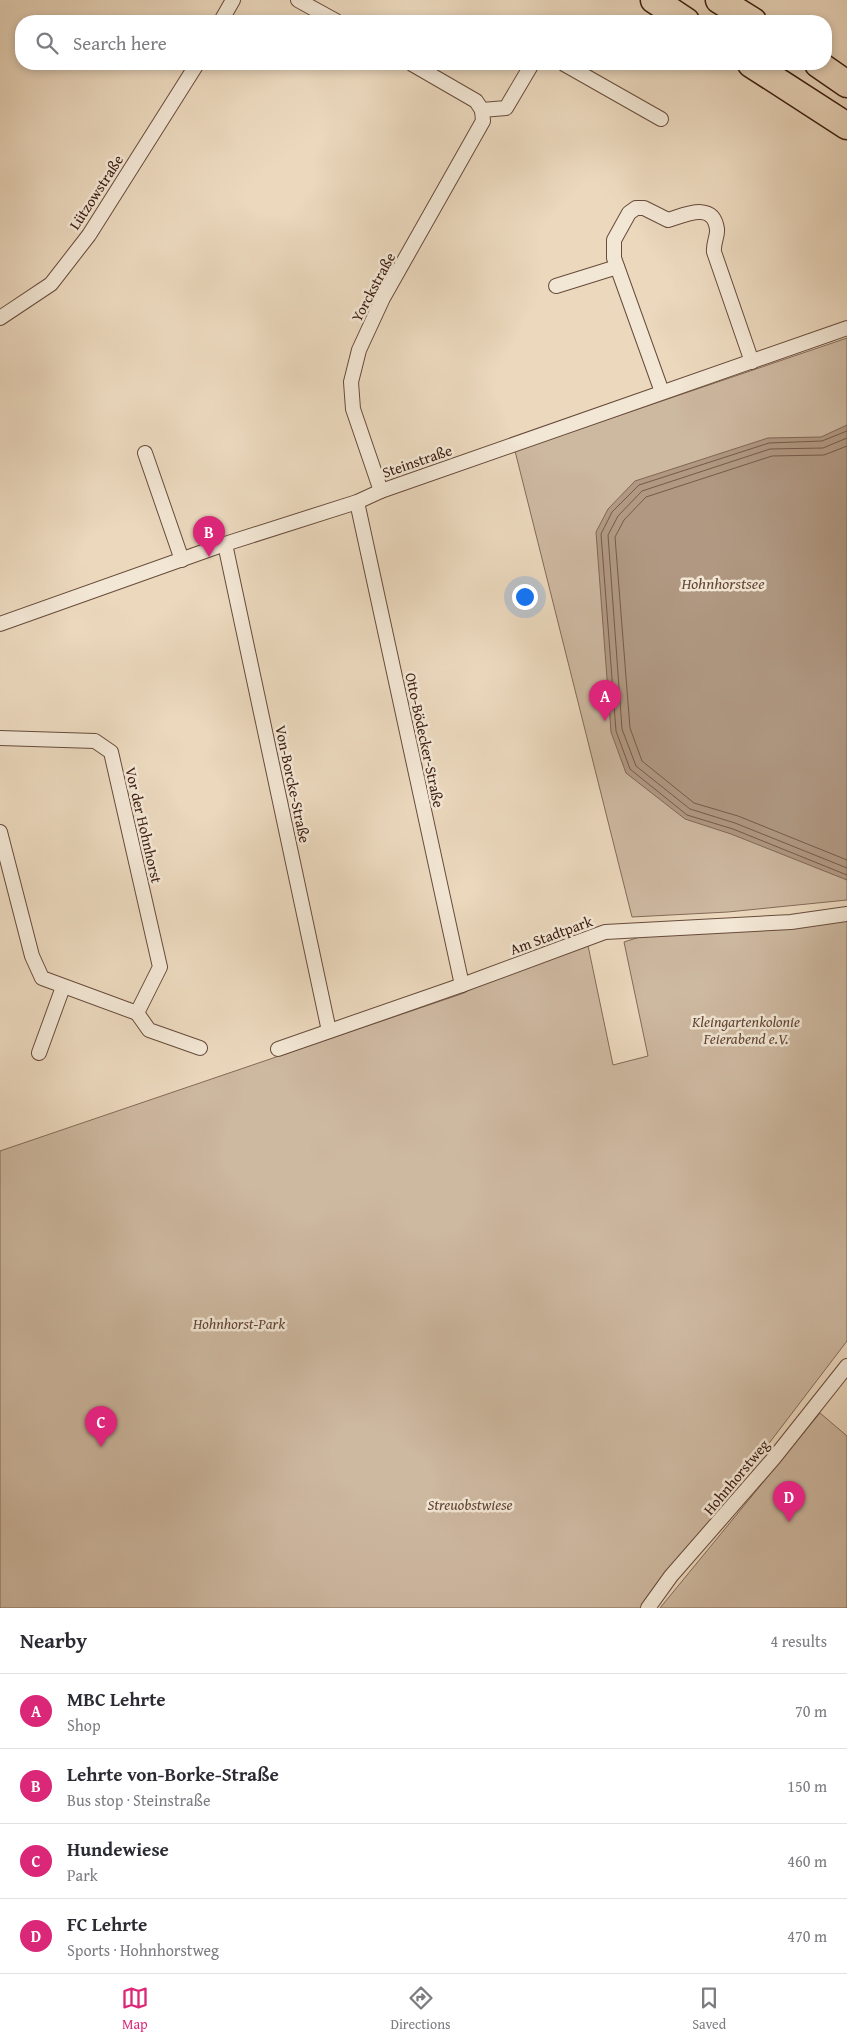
<!DOCTYPE html>
<meta charset="utf-8">
<style>
body{margin:0;font-family:"Gentium Book Plus",serif;background:#f7f7f7;color:#2b2b33}
.you{position:absolute;left:524px;top:596px;width:18px;height:18px;margin:-12px;border:4px solid #fff;border-radius:50%;background:#1a73e8;box-shadow:0 0 0 8px #1a73e833}
.badge{display:grid;place-items:center;width:32px;height:32px;border-radius:50%;background:#db2777;color:#fff;font-size:16px;font-weight:700}
.pin{position:absolute;translate:-50% -41px;filter:drop-shadow(0 1px 2px #0008)}
.pin::after{content:'';position:absolute;top:26px;width:18px;height:15px;background:inherit;clip-path:polygon(0 0,100% 0,50% 100%)}
.list{margin:0;padding:0;list-style:none}
h2{display:flex;justify-content:space-between;align-items:center;height:65px;margin:0;padding:0 20px;font-size:21px}
h2 small{font-size:16px;font-weight:400;color:#7c7c81}
.list li{display:grid;grid-template-columns:32px 1fr auto;gap:15px;align-items:center;box-sizing:border-box;height:75px;padding:0 20px;border-top:1px solid #e1e1e2}
.list b{display:block;font-size:19px;white-space:nowrap}
.list p{margin:0;font-size:16px;white-space:nowrap;color:#7c7c81}
.list em{font-size:16px;font-style:normal;color:#7c7c81}
.icon{flex:none;width:28px;height:28px;fill:none;stroke:currentColor;stroke-width:2;stroke-linecap:round;stroke-linejoin:round}
.map{position:relative;flex:none;width:847px;height:1608px;overflow:hidden}
.search{position:absolute;background:#fff;box-shadow:0 2px 8px #0003;left:15px;right:15px;top:15px;height:55px;display:flex;align-items:center;gap:12px;box-sizing:border-box;padding:0 18px;border-radius:20px;color:#7c7c81;font-size:19px}
.sheet{height:365px;background:#fff}
nav{display:flex;justify-content:space-around;align-items:center;box-sizing:border-box;height:70px;border-top:1px solid #e1e1e2;background:#fff;font-size:14px;color:#7c7c81}
nav a{display:grid;justify-items:center;gap:2px}
nav .on{color:#db2777}
.map>svg:first-child{display:block}
.green{fill:#cdb8a0;stroke:#846a58}
.water{fill:#b09882;stroke:#826654}
.lines{fill:none;stroke-linecap:round;stroke-linejoin:round}
.shore{stroke:#765a49;stroke-width:1}
.minor-casing{stroke:#684b3b;stroke-width:16}
.motorway-casing{stroke:#3c1c10;stroke-width:29}
.minor{stroke:#f2e6d4;stroke-width:14}
.motorway{stroke:#ebd8bd;stroke-width:26}
.labels{text-anchor:middle;dominant-baseline:central;stroke-width:5;stroke-linejoin:round;paint-order:stroke}
.street-label{font-size:15px;fill:#3c1c10;stroke:#f2e6d4}
.park-label{font-size:15px;font-style:italic;fill:#604334;stroke:#f2e6d4}
.water-label{font-size:16px;font-style:italic;fill:#654738;stroke:#f2e6d4}
</style>
<div class="map">
<svg width="847" height="1608" viewBox="0 0 847 1608">
<rect width="100%" height="100%" fill="#ebd8bd"/>
<filter id="stains"><feTurbulence type="fractalNoise" baseFrequency=".004" numOctaves="4"/><feColorMatrix values="0 0 0 0 .2 0 0 0 0 .09 0 0 0 0 .02 0 0 0 .5 -.17"/></filter>
<radialGradient id="worn" r=".72"><stop offset=".6" stop-color="#630" stop-opacity="0"/><stop offset="1" stop-color="#630" stop-opacity=".3"/></radialGradient>
<g class="green">
<path d="M847 338V900L728 912 632 917 515 451Z"/>
<path d="M847 918V1341L738 1484 740 1491 643 1608H0V1151L464 993 539 952 586 936 613 1065 648 1056 624 942 646 935Z"/>
<path d="M820 1413 847 1436V1608H660Z"/>
</g>
<path class="water" d="M847 425V880L731 834 685 819 626 773 611 732 596 532 608 509 635 481 768 438 821 437Z"/>
<g class="lines">
<g class="shore">
<path d="M847 431 822 441 769 443 639 485 612 512 601 534 616 731 630 769 687 815 733 829 847 875"/>
<path d="M847 438 823 448 770 449 642 491 618 516 608 535 622 729 636 766 690 809 735 823 847 868"/>
<path d="M847 446 824 455 772 456 646 497 624 520 615 537 630 728 642 761 694 803 738 816 847 860"/>
</g>
<defs>
<g id="minor">
<path d="M298 0 336 21"/>
<path d="M221 21 233 0"/>
<path d="M412 64 476 101 482 110"/>
<path d="M564 64 661 119"/>
<path d="M482 110 506 108 532 64"/>
<path d="M556 286 617 267"/>
<path d="M0 318 51 284 89 235 197 64"/>
<path d="M662 392 614 258V240L629 213 636 208H644L668 220C685 215 713 201 717 229 718 236 713 243 714 252L752 362"/>
<path d="M145 453 182 560"/>
<path d="M381 491 353 409 351 382 359 350 383 298 483 121 482 110"/>
<path d="M357 502 462 985"/>
<path d="M225 544 329 1031"/>
<path d="M0 624 225 544 357 502 381 491 847 328"/>
<path d="M0 738 95 741 111 752 160 967 137 1013 42 978 32 956 0 832"/>
<path d="M137 1013 149 1030 200 1048"/>
<path d="M278 1049 462 985 605 932 791 922 847 914"/>
<path d="M39 1053 63 987"/>
<path d="M648 1608 671 1576 774 1458 847 1366"/>
</g>
<g id="motorway">
<path d="M654 0 686 21"/>
<path d="M719 0 753 21"/>
<path d="M751 64 847 126"/>
<path d="M818 64 847 84"/>
</g>
</defs>
<use href="#minor" class="minor-casing"/>
<use href="#motorway" class="motorway-casing"/>
<use href="#minor" class="minor"/>
<use href="#motorway" class="motorway"/>
</g>
<g class="labels">
<g class="street-label">
<text transform="translate(96 192) rotate(-57)">Lützowstraße</text>
<text transform="translate(373 287) rotate(-62)">Yorckstraße</text>
<text transform="translate(417 461) rotate(-19)">Steinstraße</text>
<text transform="translate(425 740) rotate(78)">Otto-Bödecker-Straße</text>
<text transform="translate(293 784) rotate(78)">Von-Borcke-Straße</text>
<text transform="translate(144 825) rotate(77)">Vor der Hohnhorst</text>
<text transform="translate(551 935) rotate(-20)">Am Stadtpark</text>
<text transform="translate(736 1477) rotate(-50)">Hohnhorstweg</text>
</g>
<g class="park-label">
<text x="746" y="1021">Kleingartenkolonie<tspan x="746" dy="17">Feierabend e.V.</tspan></text>
<text x="239" y="1323">Hohnhorst-Park</text>
<text x="470" y="1504">Streuobstwiese</text>
</g>
<g class="water-label">
<text x="723" y="583">Hohnhorstsee</text>
</g>
</g>
<rect width="100%" height="100%" filter="url(#stains)"/>
<rect width="100%" height="100%" fill="url(#worn)"/>
</svg>
<div class="you"></div>
<div class="pin badge" style="left:605px;top:721px">A</div>
<div class="pin badge" style="left:209px;top:557px">B</div>
<div class="pin badge" style="left:101px;top:1447px">C</div>
<div class="pin badge" style="left:789px;top:1522px">D</div>
<div class="search"><svg class="icon" aria-label="search" viewBox="0 0 24 24"><circle cx="10" cy="10" r="6"/><path d="M15 15l6 6"/></svg>Search here</div>
</div>
<section class="sheet">
<h2>Nearby<small>4 results</small></h2>
<ul class="list">
<li><span class="badge">A</span><div><b>MBC Lehrte</b><p>Shop</p></div><em>70 m</em></li>
<li><span class="badge">B</span><div><b>Lehrte von-Borke-Straße</b><p>Bus stop · Steinstraße</p></div><em>150 m</em></li>
<li><span class="badge">C</span><div><b>Hundewiese</b><p>Park</p></div><em>460 m</em></li>
<li><span class="badge">D</span><div><b>FC Lehrte</b><p>Sports · Hohnhorstweg</p></div><em>470 m</em></li>
</ul>
</section>
<nav>
<a class="on"><svg class="icon" aria-label="map" viewBox="0 0 24 24"><path d="M3 6l6-2 6 2 6-2v14l-6 2-6-2-6 2zM9 4v14M15 6v14"/></svg>Map</a>
<a><svg class="icon" aria-label="directions" viewBox="0 0 24 24"><path d="M12 3l9 9-9 9-9-9zM9 14v-3h6M13 9l2 2-2 2"/></svg>Directions</a>
<a><svg class="icon" aria-label="saved" viewBox="0 0 24 24"><path d="M7 4h10v16l-5-4-5 4z"/></svg>Saved</a>
</nav>
